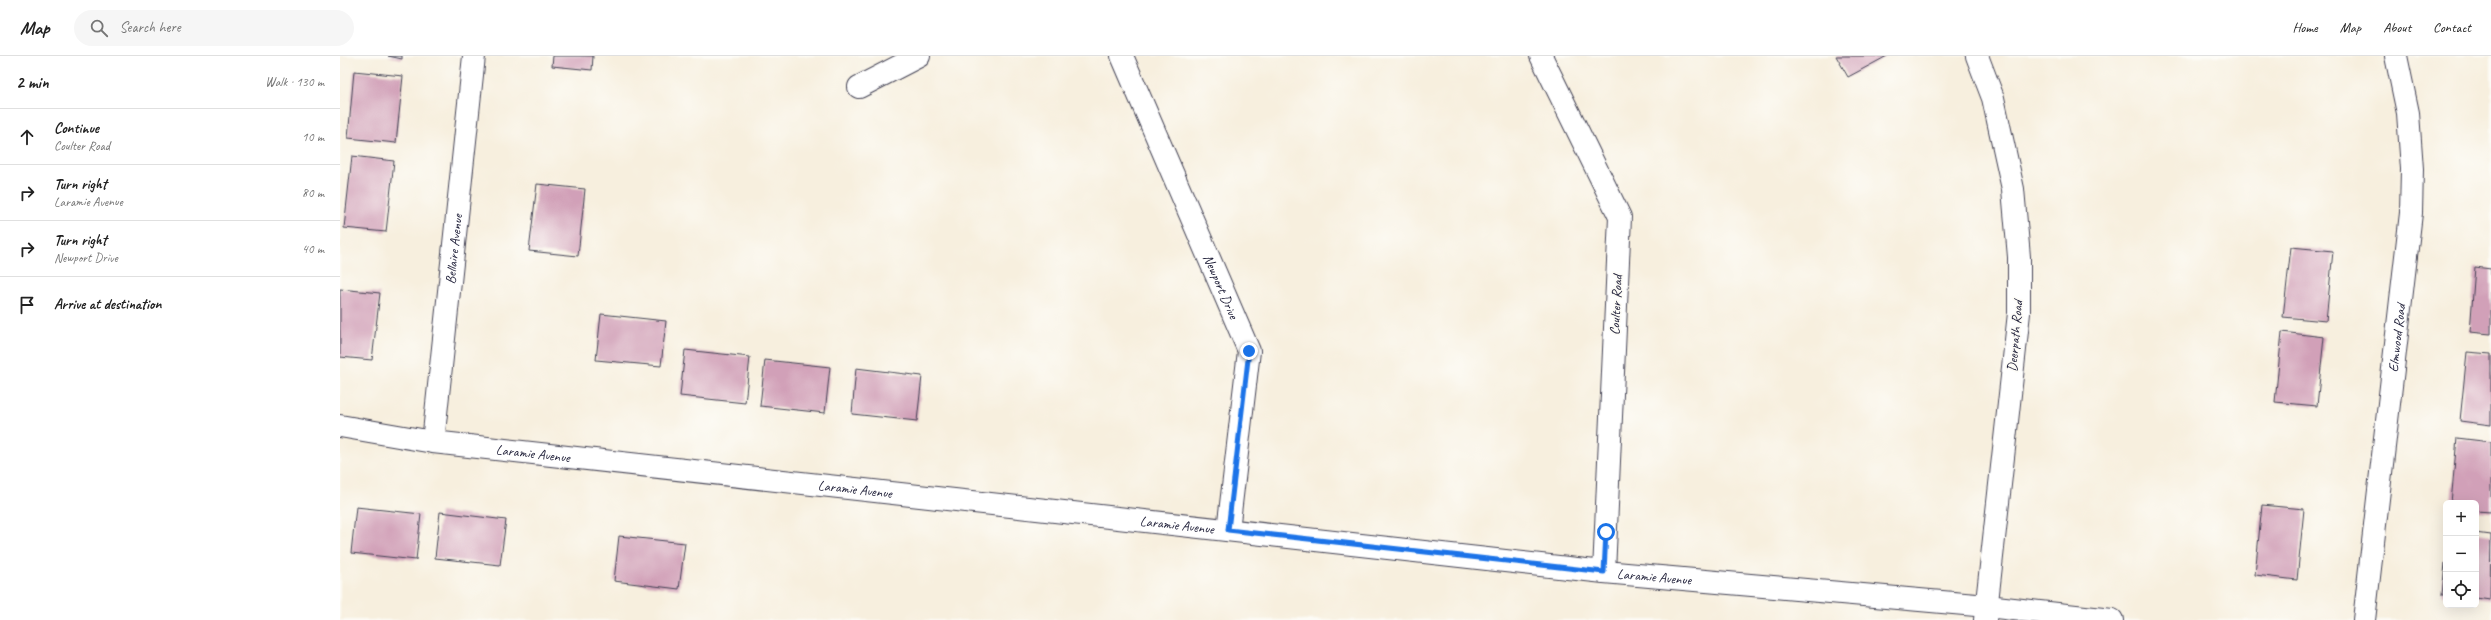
<!DOCTYPE html>
<meta charset="utf-8">
<style>
body{margin:0;font-family:Caveat,sans-serif;background:#f6f6f6;color:#222}
.controls{position:absolute;right:12px;bottom:12px;display:grid;overflow:hidden;border-radius:6px;box-shadow:0 4px 16px #0002}
.controls button{width:36px;height:36px;display:grid;place-items:center;padding:0;border:0;border-bottom:1px solid #e0e0e0;background:#fff;color:#222;font:20px sans-serif}
.stop{position:absolute;width:12px;height:12px;margin:-9px;border:3px solid #1a73e8;border-radius:50%;background:#fff}
.stop.end{background:#1a73e8;border-color:#fff;box-shadow:0 1px 4px #0008}
.list{margin:0;padding:0;list-style:none}
h2{display:flex;justify-content:space-between;align-items:center;height:52px;margin:0;padding:0 16px;font-size:17px}
h2 small{font-size:13px;font-weight:400;color:#767676}
.list li{display:grid;grid-template-columns:26px 1fr auto;gap:12px;align-items:center;box-sizing:border-box;height:56px;padding:0 16px;border-top:1px solid #e0e0e0}
.list b{display:block;font-size:15px;white-space:nowrap}
.list p{margin:0;font-size:13px;white-space:nowrap;color:#767676}
.list em{font-size:13px;font-style:normal;color:#767676}
.icon{flex:none;width:22px;height:22px;fill:none;stroke:currentColor;stroke-width:2;stroke-linecap:round;stroke-linejoin:round}
.map{position:relative;flex:none;width:2151px;height:564px;overflow:hidden}
header{display:flex;align-items:center;gap:24px;box-sizing:border-box;height:56px;padding:0 20px;background:#fff;border-bottom:1px solid #e0e0e0}
header strong{font-size:19px}
nav{display:flex;gap:22px;margin-inline-start:auto;font-size:14px}
.search{width:280px;height:36px;background:#f6f6f6;display:flex;align-items:center;gap:10px;box-sizing:border-box;padding:0 14px;border-radius:22px;color:#767676;font-size:15px}
main{display:flex}
aside{flex:1;background:#fff}
.map>svg:first-child{display:block}
.building{fill:#d1a0b8}
.lines{fill:none;stroke-linecap:round;stroke-linejoin:round}
.minor-casing{stroke:#424153;stroke-width:24}
.minor{stroke:#fff;stroke-width:22}
.route{stroke:#1a73e8;stroke-width:5}
.labels{text-anchor:middle;dominant-baseline:central;stroke-width:3.5;stroke-linejoin:round;paint-order:stroke}
.street-label{font-size:14px;fill:#22223b;stroke:#fdfcf7}
</style>
<header>
<strong>Map</strong>
<div class="search"><svg class="icon" aria-label="search" viewBox="0 0 24 24"><circle cx="10" cy="10" r="6"/><path d="M15 15l6 6"/></svg>Search here</div>
<nav><a>Home</a><a>Map</a><a>About</a><a>Contact</a></nav>
</header>
<main>
<aside>
<h2>2 min<small>Walk · 130 m</small></h2>
<ul class="list">
<li><svg class="icon" aria-label="ahead" viewBox="0 0 24 24"><path d="M12 20V5M6 11l6-6 6 6"/></svg><div><b>Continue</b><p>Coulter Road</p></div><em>10 m</em></li>
<li><svg class="icon" aria-label="right" viewBox="0 0 24 24"><path d="M7 20v-9h11M14 6l5 5-5 5"/></svg><div><b>Turn right</b><p>Laramie Avenue</p></div><em>80 m</em></li>
<li><svg class="icon" aria-label="right" viewBox="0 0 24 24"><path d="M7 20v-9h11M14 6l5 5-5 5"/></svg><div><b>Turn right</b><p>Newport Drive</p></div><em>40 m</em></li>
<li><svg class="icon" aria-label="arrive" viewBox="0 0 24 24"><path d="M6 21V4h12l-3 4 3 4H6"/></svg><div><b>Arrive at destination</b></div></li>
</ul>
</aside>
<div class="map">
<svg width="2151" height="564" viewBox="0 0 2151 564">
<rect width="100%" height="100%" fill="#fdfcf7"/>
<filter id="ink" filterUnits="userSpaceOnUse"><feTurbulence type="fractalNoise" baseFrequency=".025" numOctaves="2"/><feDisplacementMap in="SourceGraphic" scale="8" xChannelSelector="R" yChannelSelector="G"/><feConvolveMatrix kernelMatrix="1 2 1 2 8 2 1 2 1" color-interpolation-filters="sRGB"/></filter>
<filter id="wash" filterUnits="userSpaceOnUse"><feTurbulence type="fractalNoise" baseFrequency=".012" numOctaves="4" result="noise"/><feDisplacementMap in="SourceGraphic" scale="16" xChannelSelector="R" yChannelSelector="G"/><feGaussianBlur stdDeviation="0.9" result="paint"/><feColorMatrix in="noise" values="0 0 0 0 0 0 0 0 0 0 0 0 0 0 0 0 0 1.4 0 .05"/><feComposite in="paint" operator="in"/></filter>
<g filter="url(#wash)">
<rect width="100%" height="100%" fill="#f7efde"/>
<g id="blocks">
<g class="building">
<path d="M48 0H62V3Z"/>
<path d="M213 0H253L252 14 212 10Z"/>
<path d="M1496 0H1547L1508 21Z"/>
<path d="M14 15 63 20 56 87 8 82Z"/>
<path d="M12 100 54 105 46 176 4 172Z"/>
<path d="M197 128 245 133 238 200 189 195Z"/>
<path d="M1951 191 1993 195 1986 265 1943 261Z"/>
<path d="M2135 211 2151 213V278L2130 276Z"/>
<path d="M0 233 40 237 32 304 0 301Z"/>
<path d="M261 258 326 265 321 310 256 304Z"/>
<path d="M1942 276 1984 281 1977 350 1935 346Z"/>
<path d="M345 294 410 301 405 347 340 340Z"/>
<path d="M2127 296 2151 298V369L2120 365Z"/>
<path d="M425 304 490 311 485 357 420 350Z"/>
<path d="M516 312 582 320 577 365 512 358Z"/>
<path d="M2117 382 2151 386V456L2136 455V447H2111Z"/>
<path d="M1922 449 1964 453 1957 524 1915 519Z"/>
<path d="M16 451 81 458 76 504 11 497Z"/>
<path d="M100 456 166 464 160 509 95 502Z"/>
<path d="M2136 477 2151 479 2150 544 2136 542Z"/>
<path d="M279 480 345 487 339 533 274 525Z"/>
<path d="M2105 507H2106V539H2102Z"/>
</g>
</g>
</g>
<g filter="url(#ink)">
<use href="#blocks" fill-opacity="0" stroke="#424153" stroke-width="1"/>
<g class="lines">
<defs>
<g id="minor">
<path id="s1" d="M782 0 909 295 888 474"/>
<path d="M1201 0 1280 161 1264 516"/>
<path d="M1637 0 1653 42 1673 133 1679 201V257L1645 564"/>
<path d="M519 31 579 0"/>
<path id="s2" d="M0 370 93 386 1264 516 1647 550 1772 564"/>
<path id="s3" d="M93 386 134 0"/>
<path id="s4" d="M2024 564 2071 157 2072 113 2068 57 2056 0"/>
</g>
</defs>
<use href="#minor" class="minor-casing"/>
<use href="#minor" class="minor"/>
</g>
</g>
<g class="lines" filter="url(#ink)">
<path class="route" d="M909 295 888 474 1264 516 1266 476"/>
</g>
<g class="labels">
<g class="street-label">
<text stroke="none"><textPath href="#s3" startOffset="194">Bellaire Avenue</textPath></text>
<text stroke="none"><textPath href="#s1" startOffset="251">Newport Drive</textPath></text>
<text transform="translate(1276 249) rotate(-87)">Coulter Road</text>
<text transform="translate(1675 280) rotate(-85)">Deerpath Road</text>
<text stroke="none"><textPath href="#s4" startOffset="284">Elmwood Road</textPath></text>
<text stroke="none"><textPath href="#s2" startOffset="195">Laramie Avenue</textPath></text>
<text stroke="none"><textPath href="#s2" startOffset="519">Laramie Avenue</textPath></text>
<text stroke="none"><textPath href="#s2" startOffset="843">Laramie Avenue</textPath></text>
<text stroke="none"><textPath href="#s2" startOffset="1323">Laramie Avenue</textPath></text>
</g>
</g>
</svg>
<div class="controls">
<button>+</button>
<button>−</button>
<button><svg class="icon" aria-label="locate" viewBox="0 0 24 24"><circle cx="12" cy="12" r="6"/><path d="M12 2v4M12 18v4M2 12h4M18 12h4"/></svg></button>
</div>
<div class="stop" style="left:1266px;top:476px"></div>
<div class="stop end" style="left:909px;top:295px"></div>
</div>
</main>
